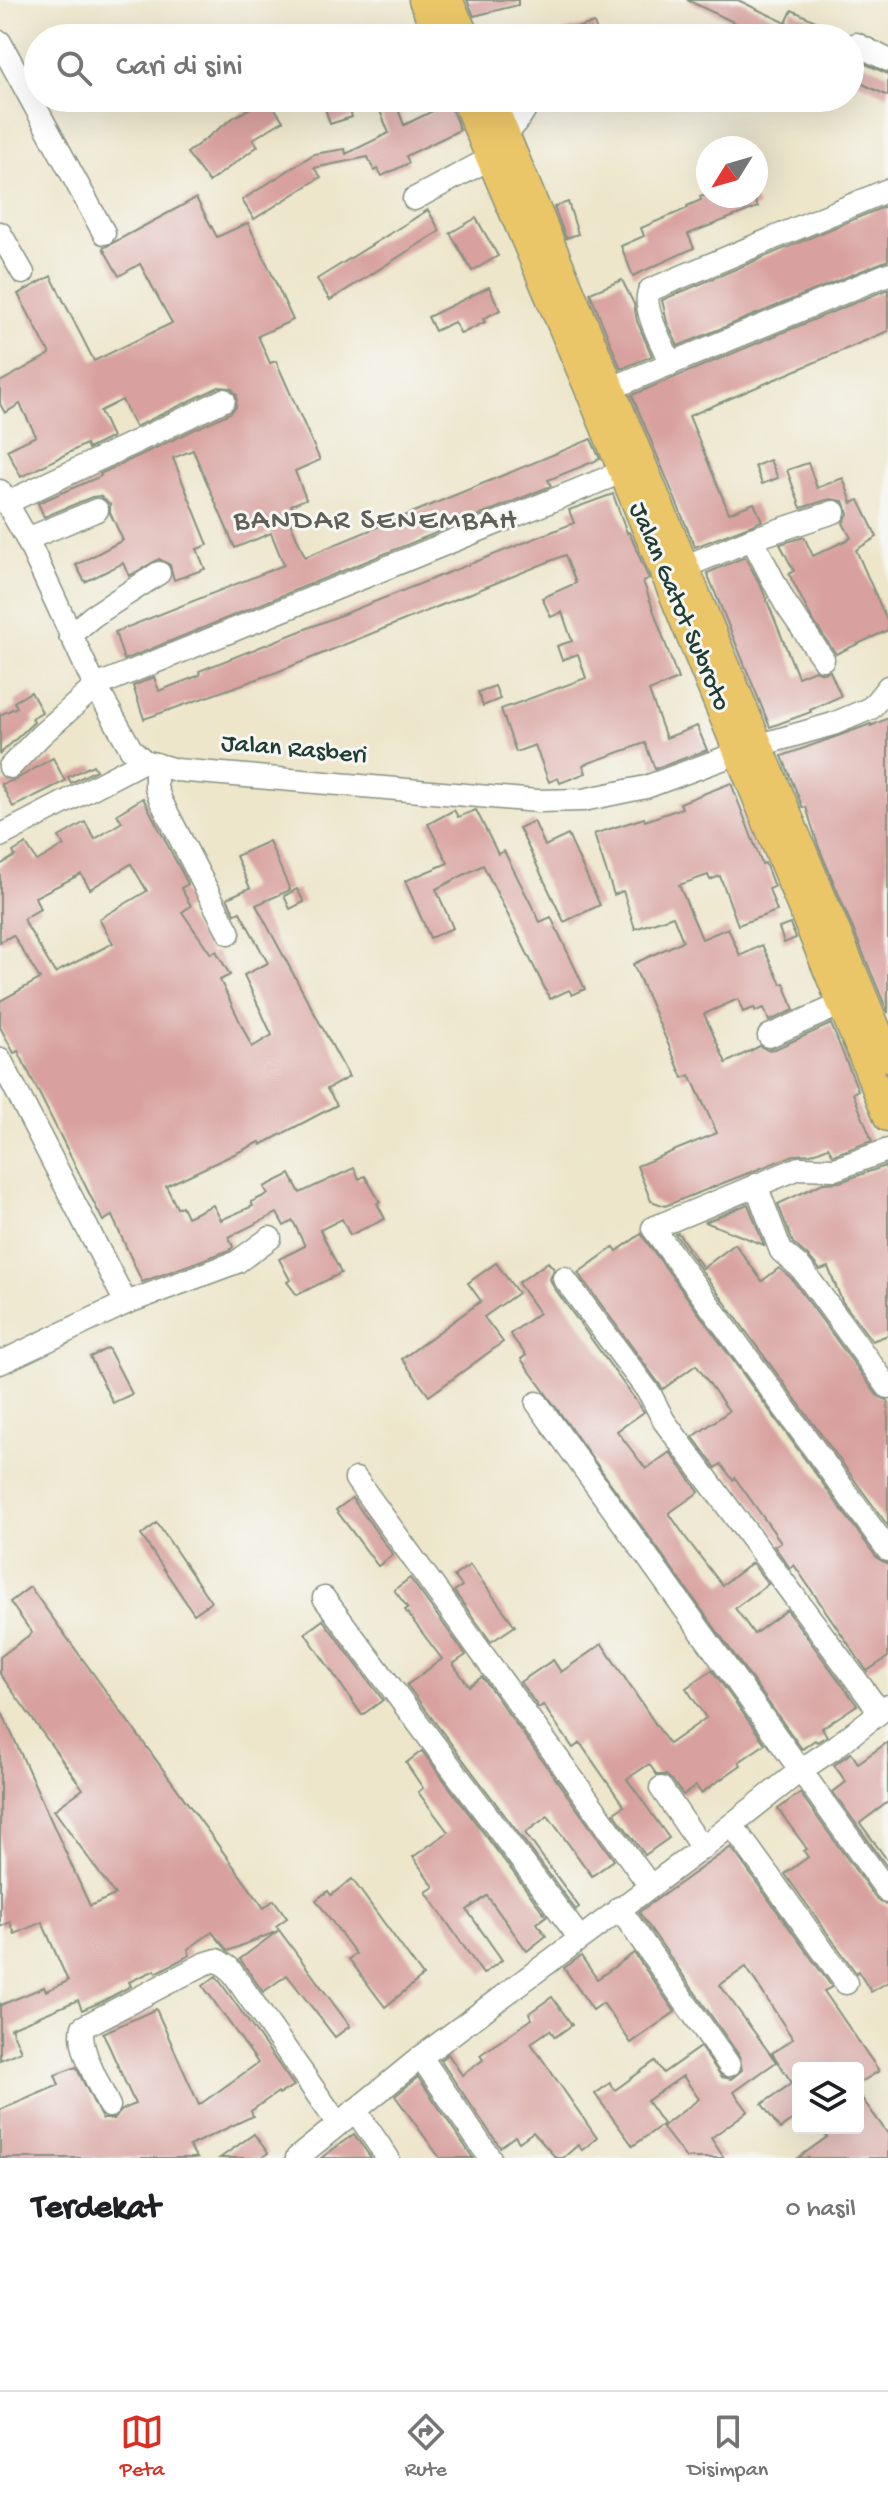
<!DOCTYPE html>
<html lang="id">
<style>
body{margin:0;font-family:"Gochi Hand",sans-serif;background:#f6f6f6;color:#202124}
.controls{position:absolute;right:24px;bottom:24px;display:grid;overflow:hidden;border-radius:8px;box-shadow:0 8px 32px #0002}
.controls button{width:72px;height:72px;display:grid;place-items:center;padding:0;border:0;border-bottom:2px solid #e0e0e0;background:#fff;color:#202124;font:40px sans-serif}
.compass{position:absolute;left:696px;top:136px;width:72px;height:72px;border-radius:50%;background:#fff;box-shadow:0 8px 32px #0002;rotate:233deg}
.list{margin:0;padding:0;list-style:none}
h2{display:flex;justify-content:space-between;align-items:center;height:104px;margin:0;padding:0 32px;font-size:34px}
h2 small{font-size:26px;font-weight:400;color:#757577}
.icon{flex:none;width:44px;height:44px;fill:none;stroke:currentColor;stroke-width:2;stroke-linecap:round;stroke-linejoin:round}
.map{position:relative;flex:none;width:888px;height:2158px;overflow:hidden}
.search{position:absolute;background:#fff;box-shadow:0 8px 32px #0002;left:24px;right:24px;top:24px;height:88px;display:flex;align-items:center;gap:20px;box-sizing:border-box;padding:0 28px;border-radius:44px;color:#757577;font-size:30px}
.sheet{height:232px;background:#fff}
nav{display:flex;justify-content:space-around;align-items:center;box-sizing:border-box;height:112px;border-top:2px solid #e0e0e0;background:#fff;font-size:22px;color:#757577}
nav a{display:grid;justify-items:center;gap:4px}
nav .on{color:#d93025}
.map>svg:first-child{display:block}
.building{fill:#d8a19f;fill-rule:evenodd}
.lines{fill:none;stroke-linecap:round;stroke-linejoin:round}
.minor-casing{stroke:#869280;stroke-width:25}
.major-casing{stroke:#869280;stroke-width:31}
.minor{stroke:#fff;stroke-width:22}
.major{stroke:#ebc669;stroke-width:28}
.labels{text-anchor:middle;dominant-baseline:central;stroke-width:6;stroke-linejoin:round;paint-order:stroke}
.street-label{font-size:26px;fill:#1f3d34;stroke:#f6f6f2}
.quarter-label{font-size:30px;letter-spacing:2px;fill:#606059;stroke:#f6f6f2}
</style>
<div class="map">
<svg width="888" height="2158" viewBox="0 0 888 2158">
<rect width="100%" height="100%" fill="#f6f6f2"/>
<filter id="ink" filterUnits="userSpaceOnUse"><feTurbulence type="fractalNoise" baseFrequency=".0125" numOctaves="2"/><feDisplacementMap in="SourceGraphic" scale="16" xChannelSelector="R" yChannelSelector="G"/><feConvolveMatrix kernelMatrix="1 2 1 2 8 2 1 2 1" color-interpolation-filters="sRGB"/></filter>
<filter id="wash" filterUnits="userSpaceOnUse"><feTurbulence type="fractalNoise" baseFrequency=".006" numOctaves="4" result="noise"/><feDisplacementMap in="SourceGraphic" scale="32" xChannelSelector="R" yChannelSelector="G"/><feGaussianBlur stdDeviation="1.8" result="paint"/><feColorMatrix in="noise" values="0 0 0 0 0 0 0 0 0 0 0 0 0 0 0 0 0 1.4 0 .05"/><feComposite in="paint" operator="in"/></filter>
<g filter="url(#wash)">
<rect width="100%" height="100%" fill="#ede6cb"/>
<g id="blocks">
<g class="building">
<path d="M467 0H518V5L474 16Z"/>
<path d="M687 0H738L786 23 792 10 824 25 818 38H767Z"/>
<path d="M594 23 599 38H553V34Z"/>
<path d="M850 57 888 74V96L850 78Z"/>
<path d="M268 98 283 121 253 139 258 146 209 182 187 153 233 118Z"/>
<path d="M322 98H351L354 109 350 110 352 117 330 124Z"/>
<path d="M449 103 460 130 406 156 409 163 382 176 378 169 374 171 368 157 314 168 321 177 254 219 242 200 314 154 345 149 346 154 389 133 380 111 396 104 404 125Z"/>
<path d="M700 196H753L758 207 688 234 694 248 633 276 621 246 644 236 641 228 688 208 687 206 701 200Z"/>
<path d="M196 198 217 237 248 223 293 320 258 336 270 363 276 361 320 460 295 471 306 499 291 505 295 514 288 517 305 557 591 439 600 459 548 480 551 486 124 660 115 632 284 565 271 533 235 548 193 450 173 458 208 545 197 549 205 569 174 580 170 565 159 559 129 576 123 563 85 582 76 565 123 540 110 513V504L100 496 92 497 44 517 38 503 101 476 100 474 230 413 236 407 237 395 231 388 219 387 135 427 122 400 100 411 112 437 88 449 86 444 21 477 7 450 36 436 20 404 5 413 0 404V382L50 354 18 294 51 276 94 361 172 323 140 264 119 276 103 248Z"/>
<path d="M568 202 578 234 566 238 554 207Z"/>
<path d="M888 205V260L678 346 667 322 662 300Z"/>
<path d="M428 210 440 231 330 300 317 279Z"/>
<path d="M476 218 498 256 472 271 450 233Z"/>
<path d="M622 280 634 304 637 321 652 356 621 369 590 293Z"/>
<path d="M489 287 500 310 483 319 485 322 461 334 454 322 435 331 428 317Z"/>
<path d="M888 289V331L689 416 729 513 754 503 762 521 695 547 632 395Z"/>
<path d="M770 460 778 478 762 484 755 466Z"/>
<path d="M808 463 817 488 843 478 852 503 859 500 877 537 856 550 888 623V630L836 654 812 619 789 574 794 571 780 544 804 537 813 556 851 538 843 523 848 514 843 501 830 499 801 508 787 470Z"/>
<path d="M613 494 627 533 629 532 649 579 643 581 678 679 649 691 666 738 697 726 707 750 655 769 645 743 583 765 586 773 560 783 558 778 549 782 535 745 516 752 501 709 586 678 578 654 562 660 557 646 572 641 562 612 551 617 542 598 576 583 565 555 277 672 144 719 133 686 154 677 159 691 200 675 199 671 574 523 569 510Z"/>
<path d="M745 557 761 586 798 677 815 670 823 673 830 671 841 696 810 710 811 712 770 727 707 573Z"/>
<path d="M495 686 500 699 483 706 478 692Z"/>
<path d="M31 692 42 712 32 718 34 722 0 754V715L17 707 14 702Z"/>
<path d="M888 718V1013L818 845 806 807 803 808 782 756 871 724V726Z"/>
<path d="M53 758 65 781 13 807 1 784 15 780Z"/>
<path d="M93 765 96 770 71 783 68 777Z"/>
<path d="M731 783 762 864 765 863 774 887 769 889 777 911 738 925 720 876 710 880 708 875 679 885 702 939 728 928 740 956 762 945 781 984 784 983 794 1010 769 1021 764 1008 756 1011 754 1008 743 1012 738 999 704 1014 726 1063 760 1046 767 1050 775 1049 831 1024 858 1090 853 1093 872 1141 833 1155 828 1147 811 1154 794 1155 665 1206 651 1201 637 1166 717 1133 690 1075 683 1078 633 964 683 941 673 916 635 929 623 891 614 895 594 834 644 818 645 821 682 808 680 803Z"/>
<path d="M143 798 188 884 181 888 191 906 182 912 211 954 216 951 230 975 220 980 252 1047 272 1035 244 975 268 963 240 912 235 914 227 898 250 888 236 856 269 841 290 890 256 905 349 1077 327 1089 337 1105 261 1145 260 1142 166 1186 177 1208 182 1206 187 1217 213 1205 221 1220 253 1206 251 1202 268 1194 264 1187 290 1174 300 1193 354 1168 359 1179 365 1176 380 1202 377 1203 385 1219 350 1235 342 1219 320 1230 341 1273 297 1295 287 1282 290 1280 279 1259 305 1246 293 1221 284 1226 277 1213 229 1237 233 1247 230 1250 142 1282 112 1216 103 1221 18 1051 14 1053 0 1027V1001L40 979 13 935 0 942V865L15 856 13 852 26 844 37 861 64 845 59 837 85 822 95 839 122 822 117 814ZM131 864 147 891 99 919 113 943 55 973 23 919 40 909 35 897 81 874 90 889Z"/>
<path d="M454 810 458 817 476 810 498 854 504 851 540 922 551 917 585 989 572 995 569 990 550 999 483 865 436 889 453 928 430 938 405 881 448 863 428 824Z"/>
<path d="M534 821 545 846 568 835 600 905 564 922 519 828Z"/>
<path d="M297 889 304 902 290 909 284 896Z"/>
<path d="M790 924 796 938 784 943 779 928Z"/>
<path d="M885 1166 888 1174V1335L872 1341 842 1301 828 1267 820 1270 810 1258 793 1243 778 1204 823 1183 840 1182Z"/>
<path d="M748 1204 764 1245 705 1222Z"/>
<path d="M678 1233 703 1268 735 1244 762 1281 779 1268 791 1278 877 1395 888 1401V1526L675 1234Z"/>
<path d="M641 1234 877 1558 888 1564V1657L867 1671 794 1565 790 1568 774 1546 781 1542 735 1478 733 1480 721 1464 716 1468 693 1437 729 1411 696 1365 663 1389 578 1273 614 1247 617 1251Z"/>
<path d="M548 1262 554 1269 550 1279 553 1286 644 1412 617 1431 646 1469 670 1452 699 1492 669 1513 686 1538 722 1585 752 1563 768 1584 735 1608 754 1634 787 1610 857 1705 822 1728 827 1736 817 1742 815 1740 802 1749 521 1359 526 1355 510 1334 539 1313 518 1283Z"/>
<path d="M496 1263 518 1293 484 1317 503 1342 429 1396 402 1359 481 1301 468 1283Z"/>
<path d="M108 1348 132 1394 113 1403 90 1357Z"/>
<path d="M352 1498 393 1555 378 1566 336 1510Z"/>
<path d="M157 1523 211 1602 194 1614 141 1535Z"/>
<path d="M470 1565 515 1626 491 1642 454 1591 462 1586 454 1576Z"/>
<path d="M410 1578 466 1655 453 1664 469 1686 482 1677 614 1860 592 1876 548 1816 525 1833 579 1907 576 1910 407 1685 442 1659 405 1610 408 1608 394 1590Z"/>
<path d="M30 1587 264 1908 274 1900 287 1918 276 1926 350 2026 335 2037 287 1975 263 1992 240 1959 278 1931 228 1951 212 1932 188 1949 190 1955 156 1973 155 1970 129 1982 131 1986 101 2002 82 2010 78 2000 11 2028 21 2051 0 2060V2003L1 2005 44 1987 46 1991 68 1981 42 1922 15 1934 10 1922 0 1927V1708L90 1906 115 1895 54 1810 83 1789 0 1674V1657L32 1633 10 1602Z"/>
<path d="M323 1620 383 1700 362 1715 305 1633Z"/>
<path d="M602 1644 669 1744 706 1718 686 1688 712 1670 765 1744 739 1762 741 1765 701 1793 696 1786 683 1795 672 1780 666 1775H657L649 1764 627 1779 669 1838 645 1855 614 1813 624 1806 580 1743 573 1748 543 1705 539 1708 520 1682 553 1660 561 1672Z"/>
<path d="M888 1742V1802L860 1823 888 1861V1868L833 1792 846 1782 834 1765 851 1753 858 1763Z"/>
<path d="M422 1751 546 1916 537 1923 546 1936 527 1951 487 1896 467 1910 502 1960 483 1974 426 1892 434 1887 413 1857 448 1832 418 1792 423 1788 406 1763Z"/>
<path d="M800 1793 877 1900 888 1906V1982L871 1992 858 1971 856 1973 785 1874 808 1857 804 1851 807 1849 778 1809Z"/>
<path d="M731 1847 832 1987 824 1991 879 2071 858 2084V2068H798V2116L780 2129 762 2104 792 2083 772 2053 793 2039 746 1967 720 1985 776 2062 734 2092 748 2111 711 2138 724 2158H686L662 2127 699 2099 683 2076 647 2101 663 2124 633 2146 595 2094 610 2083 615 2090 655 2061 663 2073 700 2047 722 2077 731 2079 742 2070 740 2057 639 1912Z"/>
<path d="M352 1879 423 1976 385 2007 349 1959 356 1954 316 1900 328 1891 331 1895Z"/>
<path d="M634 1953 675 2012 631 2043 603 2003 593 2010 564 1968 581 1956 597 1979Z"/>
<path d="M216 1976 294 2086 279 2094 278 2092 251 2111 253 2116 189 2146 197 2158H0V2110L59 2085 55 2075 76 2067 102 2119H114L122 2110 135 2104 103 2033 156 2009 199 2105 258 2063 203 1986Z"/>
<path d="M552 1997 572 2025 555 2037 550 2030 531 2043 597 2138 582 2150 578 2145 563 2158H556L533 2132 519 2142 515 2136 500 2147 440 2060 448 2054 462 2075 483 2060 480 2055 532 2019 529 2013Z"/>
<path d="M418 2077 473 2158H440L395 2096Z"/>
<path d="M858 2093 888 2134V2158H798L827 2137 820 2128H858Z"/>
<path d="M254 2134 268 2153 261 2158H220Z"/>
<path d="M354 2134 371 2158H321Z"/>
</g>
</g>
</g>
<g filter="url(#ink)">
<use href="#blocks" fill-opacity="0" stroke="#869280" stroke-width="2"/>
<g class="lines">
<defs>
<g id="minor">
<path d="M0 42 104 233"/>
<path d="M856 44 888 60"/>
<path d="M505 135 517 122 532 98"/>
<path d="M414 199 491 158"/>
<path d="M0 233 23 273"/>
<path d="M671 364C664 347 640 306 650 290L888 190"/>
<path d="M597 394 888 274"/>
<path d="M0 491 27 539 92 680 131 749 144 761 176 770 537 801 583 800 646 787 760 745 833 724 871 708 888 687"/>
<path d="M6 503 224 400"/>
<path d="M27 539 97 510"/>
<path d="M752 539 785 603 823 659"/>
<path d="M684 567 752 539 834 512"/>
<path d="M70 635 93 616 159 573"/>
<path d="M156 764V788L161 801 229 933"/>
<path d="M10 767 41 735 96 686 622 472"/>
<path d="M0 836 144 761"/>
<path d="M769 1036 842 1004"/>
<path d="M0 1059 126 1303 237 1262 270 1238"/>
<path d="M888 1150 835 1169 799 1168 653 1228 888 1550"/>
<path d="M756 1185 781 1251 801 1268 888 1387"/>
<path d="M564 1278 650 1394 664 1421 880 1712"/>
<path d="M0 1363 126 1303"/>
<path d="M537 1403 888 1892"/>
<path d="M356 1479 650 1886"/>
<path d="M324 1598 579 1937"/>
<path d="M661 1788 702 1848"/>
<path d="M732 1825 846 1983"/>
<path d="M619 1908 729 2065"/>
<path d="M421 2057 490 2158"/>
<path d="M109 2106C100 2086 77 2047 83 2027L204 1964 217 1960 229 1968 338 2124"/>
<path d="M355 2110 388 2158"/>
<path d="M297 2158 421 2057 702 1848 801 1770 834 1748 888 1706"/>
</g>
<g id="major">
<path d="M423 0 439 38"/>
<path d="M448 0 466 38"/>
<path d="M465 98 592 396 888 1117"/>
<path d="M490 98 888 1057"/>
</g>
</defs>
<use href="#minor" class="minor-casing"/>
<use href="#major" class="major-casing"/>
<use href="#minor" class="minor"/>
<use href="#major" class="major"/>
</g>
</g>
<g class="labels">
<g class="street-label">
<text transform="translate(678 607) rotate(67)">Jalan Gatot Subroto</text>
<text transform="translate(294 751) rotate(5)">Jalan Rasberi</text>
</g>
<g class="quarter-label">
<text x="376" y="522">BANDAR SENEMBAH</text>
</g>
</g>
</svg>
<div class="controls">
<button><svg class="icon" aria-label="layers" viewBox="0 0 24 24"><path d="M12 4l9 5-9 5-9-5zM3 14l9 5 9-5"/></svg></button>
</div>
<svg class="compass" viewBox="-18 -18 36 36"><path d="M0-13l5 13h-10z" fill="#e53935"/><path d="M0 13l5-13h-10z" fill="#757577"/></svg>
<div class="search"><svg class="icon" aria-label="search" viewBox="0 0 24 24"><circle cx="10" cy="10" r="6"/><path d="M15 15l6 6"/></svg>Cari di sini</div>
</div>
<section class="sheet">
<h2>Terdekat<small>0 hasil</small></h2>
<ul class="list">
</ul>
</section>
<nav>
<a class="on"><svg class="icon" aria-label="map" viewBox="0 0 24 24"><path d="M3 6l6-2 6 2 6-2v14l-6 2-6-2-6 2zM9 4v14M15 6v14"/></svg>Peta</a>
<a><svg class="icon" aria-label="directions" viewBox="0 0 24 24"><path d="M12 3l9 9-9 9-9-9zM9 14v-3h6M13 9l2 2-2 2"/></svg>Rute</a>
<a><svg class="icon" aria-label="saved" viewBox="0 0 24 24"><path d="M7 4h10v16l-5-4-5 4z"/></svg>Disimpan</a>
</nav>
